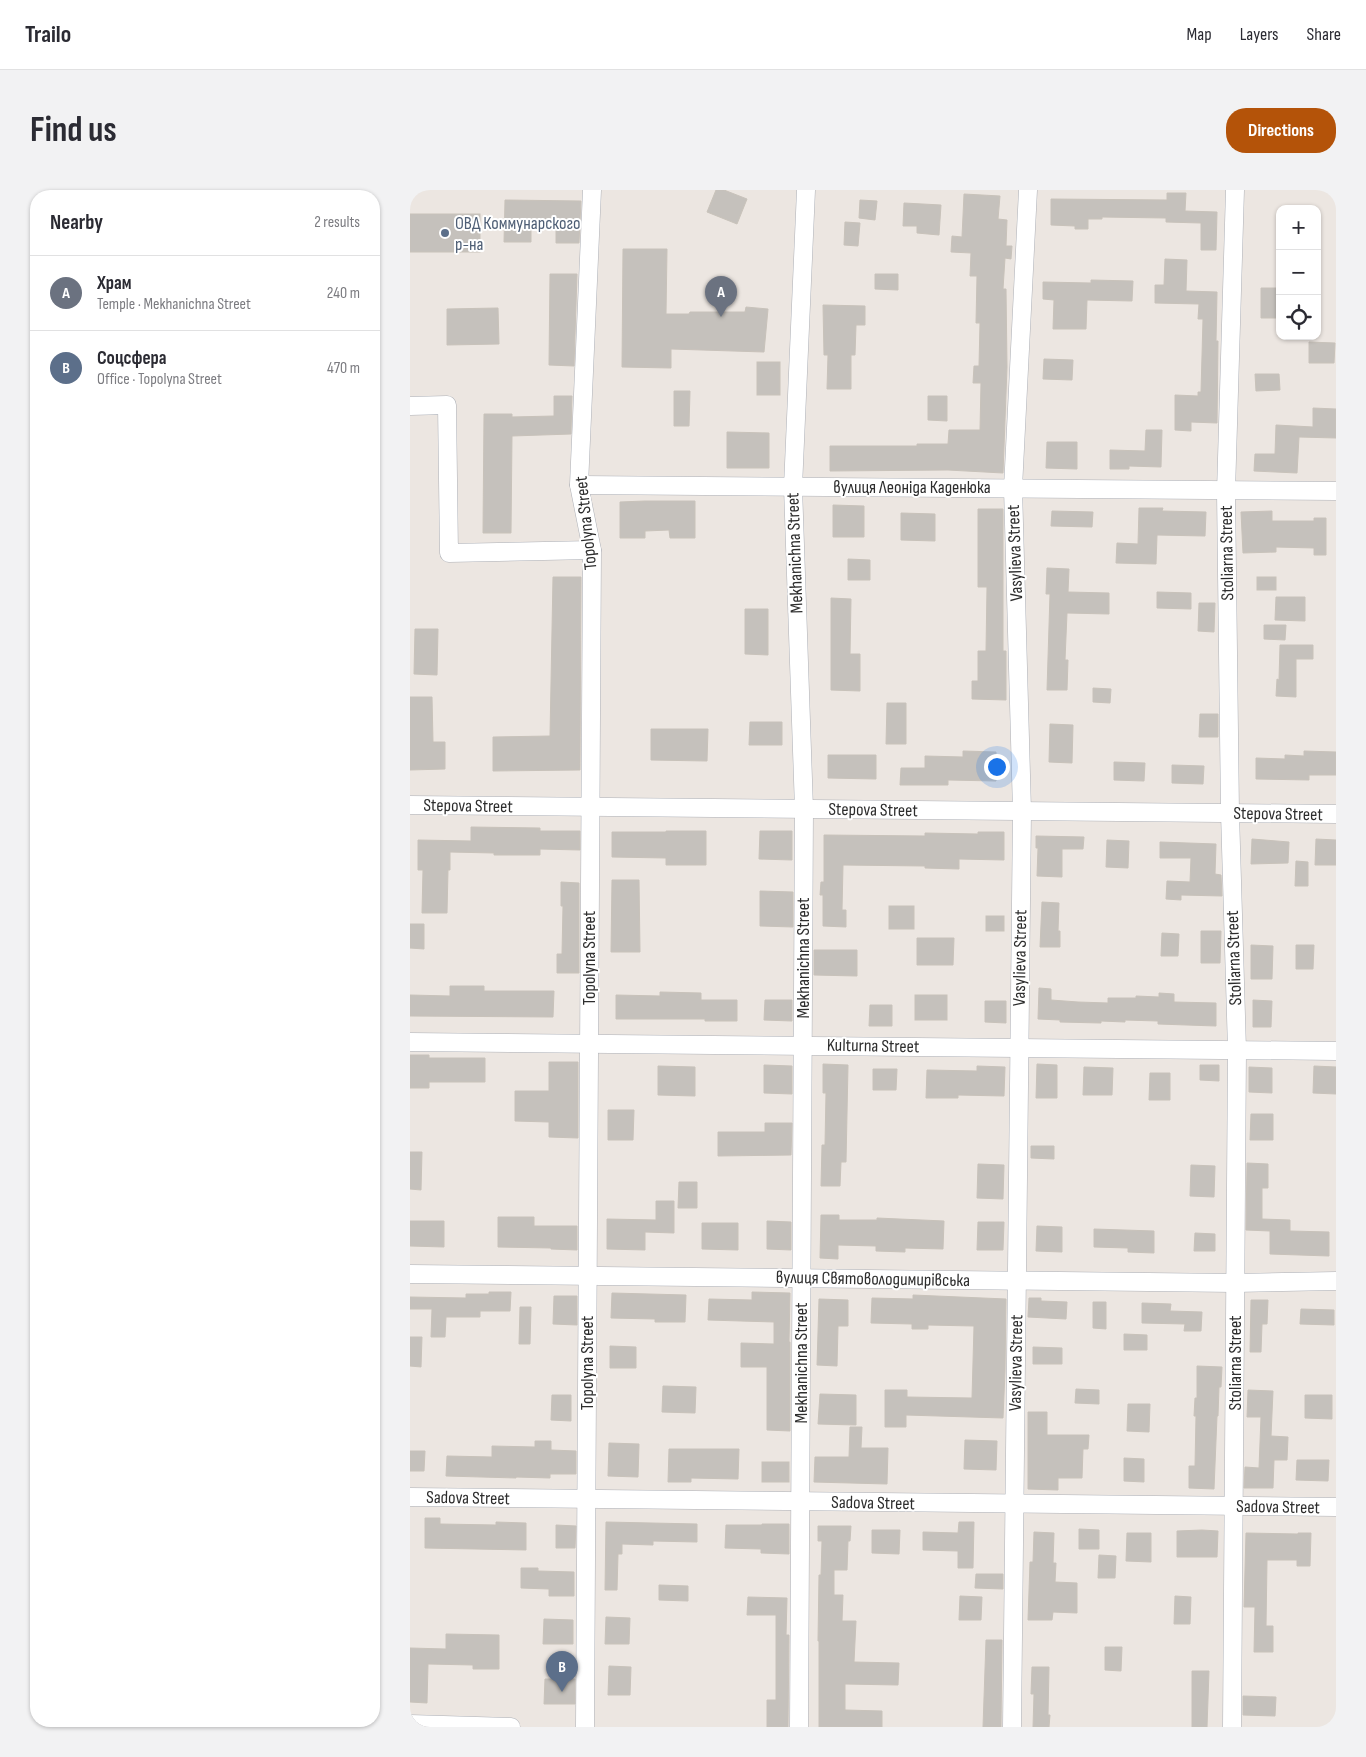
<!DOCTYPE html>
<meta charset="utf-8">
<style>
body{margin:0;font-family:"Sofia Sans Condensed",sans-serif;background:#f2f2f3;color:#2b2b33}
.controls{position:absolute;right:15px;top:15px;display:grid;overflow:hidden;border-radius:10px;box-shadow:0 1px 4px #0004}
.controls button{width:45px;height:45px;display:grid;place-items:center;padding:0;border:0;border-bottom:1px solid #e1e1e2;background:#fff;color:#2b2b33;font:25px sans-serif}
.you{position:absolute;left:586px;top:576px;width:18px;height:18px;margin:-12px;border:4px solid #fff;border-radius:50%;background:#1a73e8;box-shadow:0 0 0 8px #1a73e833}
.badge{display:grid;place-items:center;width:32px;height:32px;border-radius:50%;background:#b45309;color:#fff;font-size:16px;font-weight:700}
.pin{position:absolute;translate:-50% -41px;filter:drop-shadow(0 1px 2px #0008)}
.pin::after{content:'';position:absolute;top:26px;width:18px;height:15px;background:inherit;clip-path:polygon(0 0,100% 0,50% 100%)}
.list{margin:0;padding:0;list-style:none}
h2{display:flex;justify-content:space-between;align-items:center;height:65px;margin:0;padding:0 20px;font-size:21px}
h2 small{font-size:16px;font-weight:400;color:#7c7c81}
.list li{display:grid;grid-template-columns:32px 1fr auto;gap:15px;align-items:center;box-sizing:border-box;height:75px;padding:0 20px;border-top:1px solid #e1e1e2}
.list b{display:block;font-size:19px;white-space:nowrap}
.list p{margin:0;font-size:16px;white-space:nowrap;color:#7c7c81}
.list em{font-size:16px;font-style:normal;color:#7c7c81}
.icon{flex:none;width:28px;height:28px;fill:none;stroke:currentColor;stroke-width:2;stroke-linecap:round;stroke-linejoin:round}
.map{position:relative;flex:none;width:926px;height:1537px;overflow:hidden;border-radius:20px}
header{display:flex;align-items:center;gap:30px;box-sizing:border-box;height:70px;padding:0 25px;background:#fff;border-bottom:1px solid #e1e1e2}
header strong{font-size:24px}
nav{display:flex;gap:28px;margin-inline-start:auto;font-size:18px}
.intro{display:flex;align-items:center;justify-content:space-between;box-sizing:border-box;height:120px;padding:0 30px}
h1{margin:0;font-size:35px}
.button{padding:12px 22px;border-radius:20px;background:#b45309;color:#fff;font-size:18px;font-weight:700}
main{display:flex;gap:30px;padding:0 30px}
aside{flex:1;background:#fff;border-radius:20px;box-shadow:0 1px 4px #0004}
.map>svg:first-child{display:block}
.building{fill:#c5c1bc;stroke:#c8c2ba}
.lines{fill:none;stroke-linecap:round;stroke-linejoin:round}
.minor-casing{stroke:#adb0b7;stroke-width:19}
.minor{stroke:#fff;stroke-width:18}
.service-dot{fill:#5c6f8a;stroke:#fff;stroke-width:2}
.labels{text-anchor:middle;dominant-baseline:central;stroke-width:4;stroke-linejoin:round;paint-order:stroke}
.service-label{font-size:18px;fill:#4e5e75;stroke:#fff;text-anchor:start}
.street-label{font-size:18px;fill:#2d2d2d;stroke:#fff}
</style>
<header>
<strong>Trailo</strong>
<nav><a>Map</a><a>Layers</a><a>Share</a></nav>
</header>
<div class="intro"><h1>Find us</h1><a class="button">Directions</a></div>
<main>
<aside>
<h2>Nearby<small>2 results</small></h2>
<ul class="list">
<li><span class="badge" style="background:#6b7280">A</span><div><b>Храм</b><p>Temple · Mekhanichna Street</p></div><em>240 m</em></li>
<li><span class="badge" style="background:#5c6f8a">B</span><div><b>Соцсфера</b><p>Office · Topolyna Street</p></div><em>470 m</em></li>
</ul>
</aside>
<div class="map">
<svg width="926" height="1537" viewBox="0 0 926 1537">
<rect width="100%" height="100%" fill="#ece6e1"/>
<g class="building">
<path d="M306 0H314L337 9 327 34 297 22Z"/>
<path d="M757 3H776L775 21 807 22 806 60H791V33L756 32V28L692 27V29H678V39H665V36L641 35V9L757 10Z"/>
<path d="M554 4 590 6 588 29 597 30 596 56H602L601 69 595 68 593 99H596L597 177 593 283 538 280 420 281V256H507V254H538L539 240H570L571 193H563L564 176H569L570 133H566L567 86H560L561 63 541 62 542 46 552 47Z"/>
<path d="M95 10 171 11 169 53H146V36H121V52H94Z"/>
<path d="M450 10 467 11 465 30 449 28Z"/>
<path d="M494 13 531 15 529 45 507 43V36H493Z"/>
<rect x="0" y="24" width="70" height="38"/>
<path d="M435 32 450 33 448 56 434 55Z"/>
<path d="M213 59H257L256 124H279L280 122H335L336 117 358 119 354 162 261 159V178L212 177Z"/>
<path d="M755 69 777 70 776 101 807 102 806 151H808L807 233 781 232V241L765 240V205L788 206V202H791L793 129H788L789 114 745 113V95H754Z"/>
<path d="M140 84H167L164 176 139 175Z"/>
<path d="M465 84H488V100L465 99Z"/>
<path d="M681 90 723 91 722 111 677 110 676 139H643L644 110 633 109V92L681 93Z"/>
<path d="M851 98H868L867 128H851Z"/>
<path d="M413 115 455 116V135H446L445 165H441V199H417L418 165H414Z"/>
<path d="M88 118 89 154 37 155V119Z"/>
<path d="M899 152 925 153 924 173H899Z"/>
<path d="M634 169 663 170 662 190 633 189Z"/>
<rect x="347" y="172" width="23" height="33"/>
<path d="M845 184H869L870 200 846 201Z"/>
<path d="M264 201H280L279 236H264Z"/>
<path d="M144 206H162L161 244 102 246 101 343H73L74 224H102V227L144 226Z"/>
<path d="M518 206H537V231L518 230Z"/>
<path d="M903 218 926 219V248L889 247 887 283 844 281 845 264H865L866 235 903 237Z"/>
<path d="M736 240H752L751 277 719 276V279H700V260L735 261Z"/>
<path d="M317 242 359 243V278H317Z"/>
<path d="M637 252H667V279L636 278Z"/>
<path d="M235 311H285V348H260L259 340 235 341V348H210V312Z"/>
<path d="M423 315 454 316V347H423Z"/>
<path d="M729 318H753L752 321 796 322 795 346 747 345 746 374 706 373 707 353 728 354Z"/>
<path d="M568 319H593V461H596V510L562 509V491H568V461H576L577 397H568Z"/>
<path d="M642 321 683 322 682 337 641 336Z"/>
<path d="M862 321V331H904V328H916V365H904V358L866 357V362L833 363 831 322Z"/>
<path d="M491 323 525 324V351L491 350Z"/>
<path d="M438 369 460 370V390H438Z"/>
<path d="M637 378 659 379 658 402 699 403V424L657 423 655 470H658L657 500H637L640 404H636Z"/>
<path d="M143 387H171L170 580 83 581V547L140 546Z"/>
<rect x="847" y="387" width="19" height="13"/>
<path d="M747 402 781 403V419L747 418Z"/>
<path d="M866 407H895V431L865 430Z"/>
<path d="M421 408 441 409 440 464H450V501L421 500Z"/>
<path d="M789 413H805L804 442 788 441Z"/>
<path d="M335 419H358V465L335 464Z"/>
<path d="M854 435H876L875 450 854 449Z"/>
<path d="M5 439H28L27 485 4 484Z"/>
<path d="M870 455H903V469H886V507L866 506 867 489 869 490Z"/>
<path d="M683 498 701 499 700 513 683 512Z"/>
<path d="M0 507H22L23 552H35V579L0 580Z"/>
<path d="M477 513H496V554H476Z"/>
<path d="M790 524H808V547H789Z"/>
<path d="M340 532H372V555H339Z"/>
<path d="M640 534 663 535 662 573 639 572Z"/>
<path d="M241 539H298L297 571 241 570Z"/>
<path d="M553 561 586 562V591L538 590V595H490L491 578H515V566L553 567Z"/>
<path d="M894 561 926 562V585H899V590L846 589V568L875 569V565L894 566Z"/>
<path d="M418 565H466V589L418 588Z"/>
<path d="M704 572 735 573 734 591 704 590Z"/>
<path d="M762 575 794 576 793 594 762 593Z"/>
<path d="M61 637 130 638V641H170V660L130 659V665H84V663L40 662V680H38L37 723H12L13 680H8V650L61 651Z"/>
<path d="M256 641H296V675H256V668L202 667V642H256Z"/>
<path d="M350 641H382V670L349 669Z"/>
<path d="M568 642H594V670L549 669V679L515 678V676L433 675 432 720H436V737L413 736V705H410L411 692H414V645L515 646V643L568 644Z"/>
<path d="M626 646 674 647 673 659H652V687L627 686 628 658H626Z"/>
<path d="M842 649 879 652 878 673 841 674Z"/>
<path d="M906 649 926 650V675H905Z"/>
<path d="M697 650 719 651 718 678 696 677Z"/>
<path d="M750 652 806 654 805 684 811 685 812 706 771 705V710L756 709 757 691 780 692 781 668H750Z"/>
<path d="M886 671 898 672V696H885Z"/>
<path d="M202 690H229L230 762H201Z"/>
<path d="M151 692 169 693V783H147V764H152L153 716H151Z"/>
<path d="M350 701 383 702V737L350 736Z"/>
<path d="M632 712 649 713 648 741H650V757H630Z"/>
<rect x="479" y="716" width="25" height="23"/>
<rect x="576" y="726" width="18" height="15"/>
<path d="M0 734H14V759L0 758Z"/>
<path d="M791 741H811L810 773H791Z"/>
<path d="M752 743 769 744 768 766H751Z"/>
<path d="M507 748H544L543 775H507Z"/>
<path d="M841 755 863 756 862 789H841Z"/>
<path d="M886 755H904L903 779H886Z"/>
<path d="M404 760H447V786L404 785Z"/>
<path d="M40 796H74V801H144L143 827 0 826V805L40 806Z"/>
<path d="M629 798 641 799V810L668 812 698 813V808H726V806L749 807V803L764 804V812L806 813V836L748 834V831L715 830V832L691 831V833L650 832V830L628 829Z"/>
<path d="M250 802 291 803V810H327V831H295V829H206V805L250 806Z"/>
<rect x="505" y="805" width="32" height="25"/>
<path d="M355 810H382V831L354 830Z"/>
<path d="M843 810 862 811 861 837H843Z"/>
<path d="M575 811H596V833L575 832Z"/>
<path d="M460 815H482V836H459Z"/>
<path d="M0 865H19V868H75V892H19V898H0Z"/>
<path d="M139 872H168V948L139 947V932L105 931V901H139Z"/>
<path d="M413 874 438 875 436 972H431L430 996H411L412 955H415L416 903H413Z"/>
<path d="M627 874 647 875V908H626Z"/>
<path d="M354 875 382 876V904L354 903Z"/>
<path d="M790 875H809V891L790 890Z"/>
<path d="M248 876 285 877V906L248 905Z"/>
<path d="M567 876 595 877 594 906 548 905V908H516L517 880 567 881Z"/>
<path d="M904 876 926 877V904L903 903Z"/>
<path d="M674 877 703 878 702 905H673Z"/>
<path d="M839 877 862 878V903L839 902Z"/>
<path d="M463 879H487L486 900H463Z"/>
<path d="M740 883H760V910H739Z"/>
<path d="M198 920H224L223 950H198Z"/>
<path d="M841 924H863V950H840Z"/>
<path d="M355 933H382L381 965 308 966V942H355Z"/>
<path d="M621 956H644V969L621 968Z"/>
<path d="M0 962H12L11 1000 0 999Z"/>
<path d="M837 973 858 974V998H852V1029L880 1030V1041L919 1042V1066L860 1064V1041L836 1040Z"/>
<path d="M568 974 594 975 593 1009 567 1008Z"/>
<path d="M781 975 805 976 804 1007 780 1006Z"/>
<path d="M269 992H287V1018H268Z"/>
<path d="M246 1011H264V1043L235 1042V1060L197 1059V1029L246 1030Z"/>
<path d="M411 1025H429V1030H467V1028L534 1031 533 1059 495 1058V1062L466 1061V1056L428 1055V1069L410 1068Z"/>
<path d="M88 1027H124V1036H167V1060L141 1059V1058L88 1057Z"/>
<path d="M0 1031H34V1057L0 1056Z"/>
<path d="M357 1031 381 1032V1060L357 1059Z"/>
<path d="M568 1032H594L593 1060H567Z"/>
<path d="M292 1033H328V1060L292 1059Z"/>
<path d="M627 1036 652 1037V1062L626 1061Z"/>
<path d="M684 1039 744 1041V1063L718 1062V1058L684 1057Z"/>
<path d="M785 1043 805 1044V1061H784Z"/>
<path d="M79 1102H101L100 1121H70V1127H36L35 1147H21L22 1119H0V1107L56 1108V1104H79Z"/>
<path d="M342 1102 380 1103 379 1152H380V1241L357 1240V1177H331V1153L364 1154V1132L298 1130 299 1109 342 1110Z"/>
<path d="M202 1103 276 1105 275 1132H245V1129L201 1128Z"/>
<path d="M503 1105 596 1109 595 1181 593 1228 496 1225V1237H475V1200H497V1207L562 1208 564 1136 518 1135V1139H502V1134L461 1133 462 1108 503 1109Z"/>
<path d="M144 1106H167V1135L143 1134Z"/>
<path d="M619 1108H631V1111L657 1112 656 1129 618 1127Z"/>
<path d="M409 1109 438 1110V1136H428L427 1176 407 1175Z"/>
<path d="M841 1110H858L857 1134H852L851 1162H840Z"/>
<path d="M683 1112H696V1139L683 1138Z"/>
<path d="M732 1113 761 1114 760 1121 792 1122 791 1141H774L775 1134 732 1133Z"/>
<path d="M110 1117H121L120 1154H109Z"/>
<path d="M891 1119 924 1120V1135L890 1134Z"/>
<path d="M714 1144 737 1145V1160H714Z"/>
<path d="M0 1147H12L11 1177 0 1176Z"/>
<path d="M200 1156 226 1157V1178H200Z"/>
<path d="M623 1157 652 1158V1174H623Z"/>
<path d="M787 1176 812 1177 811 1197H809L808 1226H807L804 1299 779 1298V1276H785L786 1226H784L785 1208H787Z"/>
<path d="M253 1196 286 1197 285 1223 252 1222Z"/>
<path d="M666 1199 689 1200V1214L665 1213Z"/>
<path d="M838 1200 863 1201 861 1246 878 1247 877 1270H864L863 1298H834L835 1277 849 1278 851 1227H837Z"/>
<path d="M410 1204 446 1205V1235L408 1234Z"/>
<path d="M142 1205H161V1231L141 1230Z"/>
<path d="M895 1205H922V1229L895 1228Z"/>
<path d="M718 1214H740L739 1242 717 1241Z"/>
<path d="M618 1222H637V1245H679L678 1259H673L672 1288H648V1300L618 1299Z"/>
<path d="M440 1237H452L451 1258H478L477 1294 404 1292 405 1267H439Z"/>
<path d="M555 1250 587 1251 586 1280 554 1279Z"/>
<path d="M125 1251H141V1260L166 1261V1284H140V1288L106 1287V1288L36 1286 37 1266 82 1267V1256L125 1257Z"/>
<path d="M199 1253 229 1254 228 1287 198 1286Z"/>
<path d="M259 1259H329L328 1289 281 1288V1292H258Z"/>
<path d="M0 1261H15L14 1281H0Z"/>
<path d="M714 1268 734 1269V1292L714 1291Z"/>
<path d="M887 1270H919L918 1291 886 1290Z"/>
<rect x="352" y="1272" width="27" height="20"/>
<path d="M15 1328H30V1334L86 1335V1332L116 1333V1360L15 1358Z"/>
<path d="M196 1332 287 1334V1352L243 1351V1355L212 1354V1364H208L207 1400H195Z"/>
<path d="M549 1332H564L563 1378H548V1361L513 1360V1342L548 1343Z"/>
<path d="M352 1334H379V1364L351 1363V1359L315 1358 316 1335H352Z"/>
<path d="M146 1335 166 1336 165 1358H146Z"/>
<path d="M408 1336H441L440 1351H438L437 1380H424V1405H433L432 1431H446L444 1472 489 1473 488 1495 435 1494V1520L472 1521V1537H409V1451H408L409 1385H411L412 1351H408Z"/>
<path d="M669 1339 689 1340V1359H669Z"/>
<path d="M462 1340H490L489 1364 462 1363Z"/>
<path d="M792 1340 808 1341 807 1367H767V1341Z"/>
<path d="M624 1342 644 1343 643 1373H646L645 1392 667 1393V1423L643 1422 642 1430H618L620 1372H623Z"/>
<path d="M717 1343H741V1372L716 1371Z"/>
<path d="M836 1343 888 1344V1343H901L900 1376H887V1370H857L856 1436H863V1462H844L845 1417H834Z"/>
<path d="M689 1365 706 1366 705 1388H688Z"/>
<path d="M111 1378H128V1381L164 1382V1406H139V1399L111 1398Z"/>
<path d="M566 1384H593V1399L565 1398Z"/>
<path d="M249 1395 278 1396V1411L249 1410Z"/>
<path d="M550 1406 572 1407 571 1430H549Z"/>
<path d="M765 1406 781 1407 780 1434H764Z"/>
<path d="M338 1407 377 1408 376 1445H379L378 1537H357V1510H366V1425H337Z"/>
<path d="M196 1427 220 1428 219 1454H195Z"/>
<path d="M134 1429 163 1430V1454H133Z"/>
<path d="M36 1444 89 1445V1479H63V1475L18 1474 17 1513 0 1512V1458L36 1459Z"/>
<path d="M576 1450H592L591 1537H573Z"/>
<path d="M695 1457H712L711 1481 695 1480Z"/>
<path d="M199 1476 221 1477 220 1505H198Z"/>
<path d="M622 1477H639L638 1525H640L639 1537H623L624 1504H621Z"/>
<path d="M782 1481H799L797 1537H782Z"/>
<path d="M135 1489H165V1514H134Z"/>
<path d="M833 1506 866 1507 865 1526 833 1525Z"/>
</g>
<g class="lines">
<defs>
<g id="minor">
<path d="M0 216 37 215 39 363 182 360"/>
<path d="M169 295 926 301"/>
<path d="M0 615 926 624"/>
<path d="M0 852 926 861"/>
<path d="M0 1084 825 1093 926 1091"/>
<path d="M0 1307 926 1317"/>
<path d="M0 1534 101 1537"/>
<path d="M175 1537 182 360 169 295 182 0"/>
<path d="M389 1537 394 619 383 297 396 0"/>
<path d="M602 1537 612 621 603 298 618 0"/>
<path d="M822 1537 827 860 820 623 816 302 825 0"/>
</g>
</defs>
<use href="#minor" class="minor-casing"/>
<use href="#minor" class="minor"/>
</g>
<circle class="service-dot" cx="35" cy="43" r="5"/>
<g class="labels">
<g class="service-label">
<text x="45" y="33">ОВД Коммунарского<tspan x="45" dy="21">р-на</tspan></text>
</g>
<g class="street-label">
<text x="502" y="297">вулиця Леоніда Каденюка</text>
<text transform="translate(176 333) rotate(-96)">Topolyna Street</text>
<text transform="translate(385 363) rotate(-92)">Mekhanichna Street</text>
<text transform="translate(605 363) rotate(-92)">Vasylieva Street</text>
<text transform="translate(817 363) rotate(-91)">Stoliarna Street</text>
<text transform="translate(58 616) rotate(1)">Stepova Street</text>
<text transform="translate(463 620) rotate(1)">Stepova Street</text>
<text transform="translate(868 624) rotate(1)">Stepova Street</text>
<text transform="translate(179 768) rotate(-90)">Topolyna Street</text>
<text transform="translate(393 768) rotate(-90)">Mekhanichna Street</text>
<text transform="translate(610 768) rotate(-89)">Vasylieva Street</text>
<text transform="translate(824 768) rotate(-92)">Stoliarna Street</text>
<text transform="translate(463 856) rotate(1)">Kulturna Street</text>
<text transform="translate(463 1089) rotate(1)">вулиця Святоволодимирівська</text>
<text transform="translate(177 1173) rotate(-90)">Topolyna Street</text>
<text transform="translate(391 1173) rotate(-90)">Mekhanichna Street</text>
<text transform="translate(606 1173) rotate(-89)">Vasylieva Street</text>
<text transform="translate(825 1173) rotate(-90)">Stoliarna Street</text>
<text transform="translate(58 1308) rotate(1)">Sadova Street</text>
<text transform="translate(463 1313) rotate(1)">Sadova Street</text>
<text transform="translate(868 1317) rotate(1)">Sadova Street</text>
</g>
</g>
</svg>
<div class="controls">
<button>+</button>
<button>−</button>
<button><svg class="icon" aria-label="locate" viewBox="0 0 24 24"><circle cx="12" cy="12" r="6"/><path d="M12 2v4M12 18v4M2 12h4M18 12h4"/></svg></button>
</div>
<div class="you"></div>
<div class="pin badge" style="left:311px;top:127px;background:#6b7280">A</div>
<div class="pin badge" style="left:152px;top:1502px;background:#5c6f8a">B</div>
</div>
</main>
